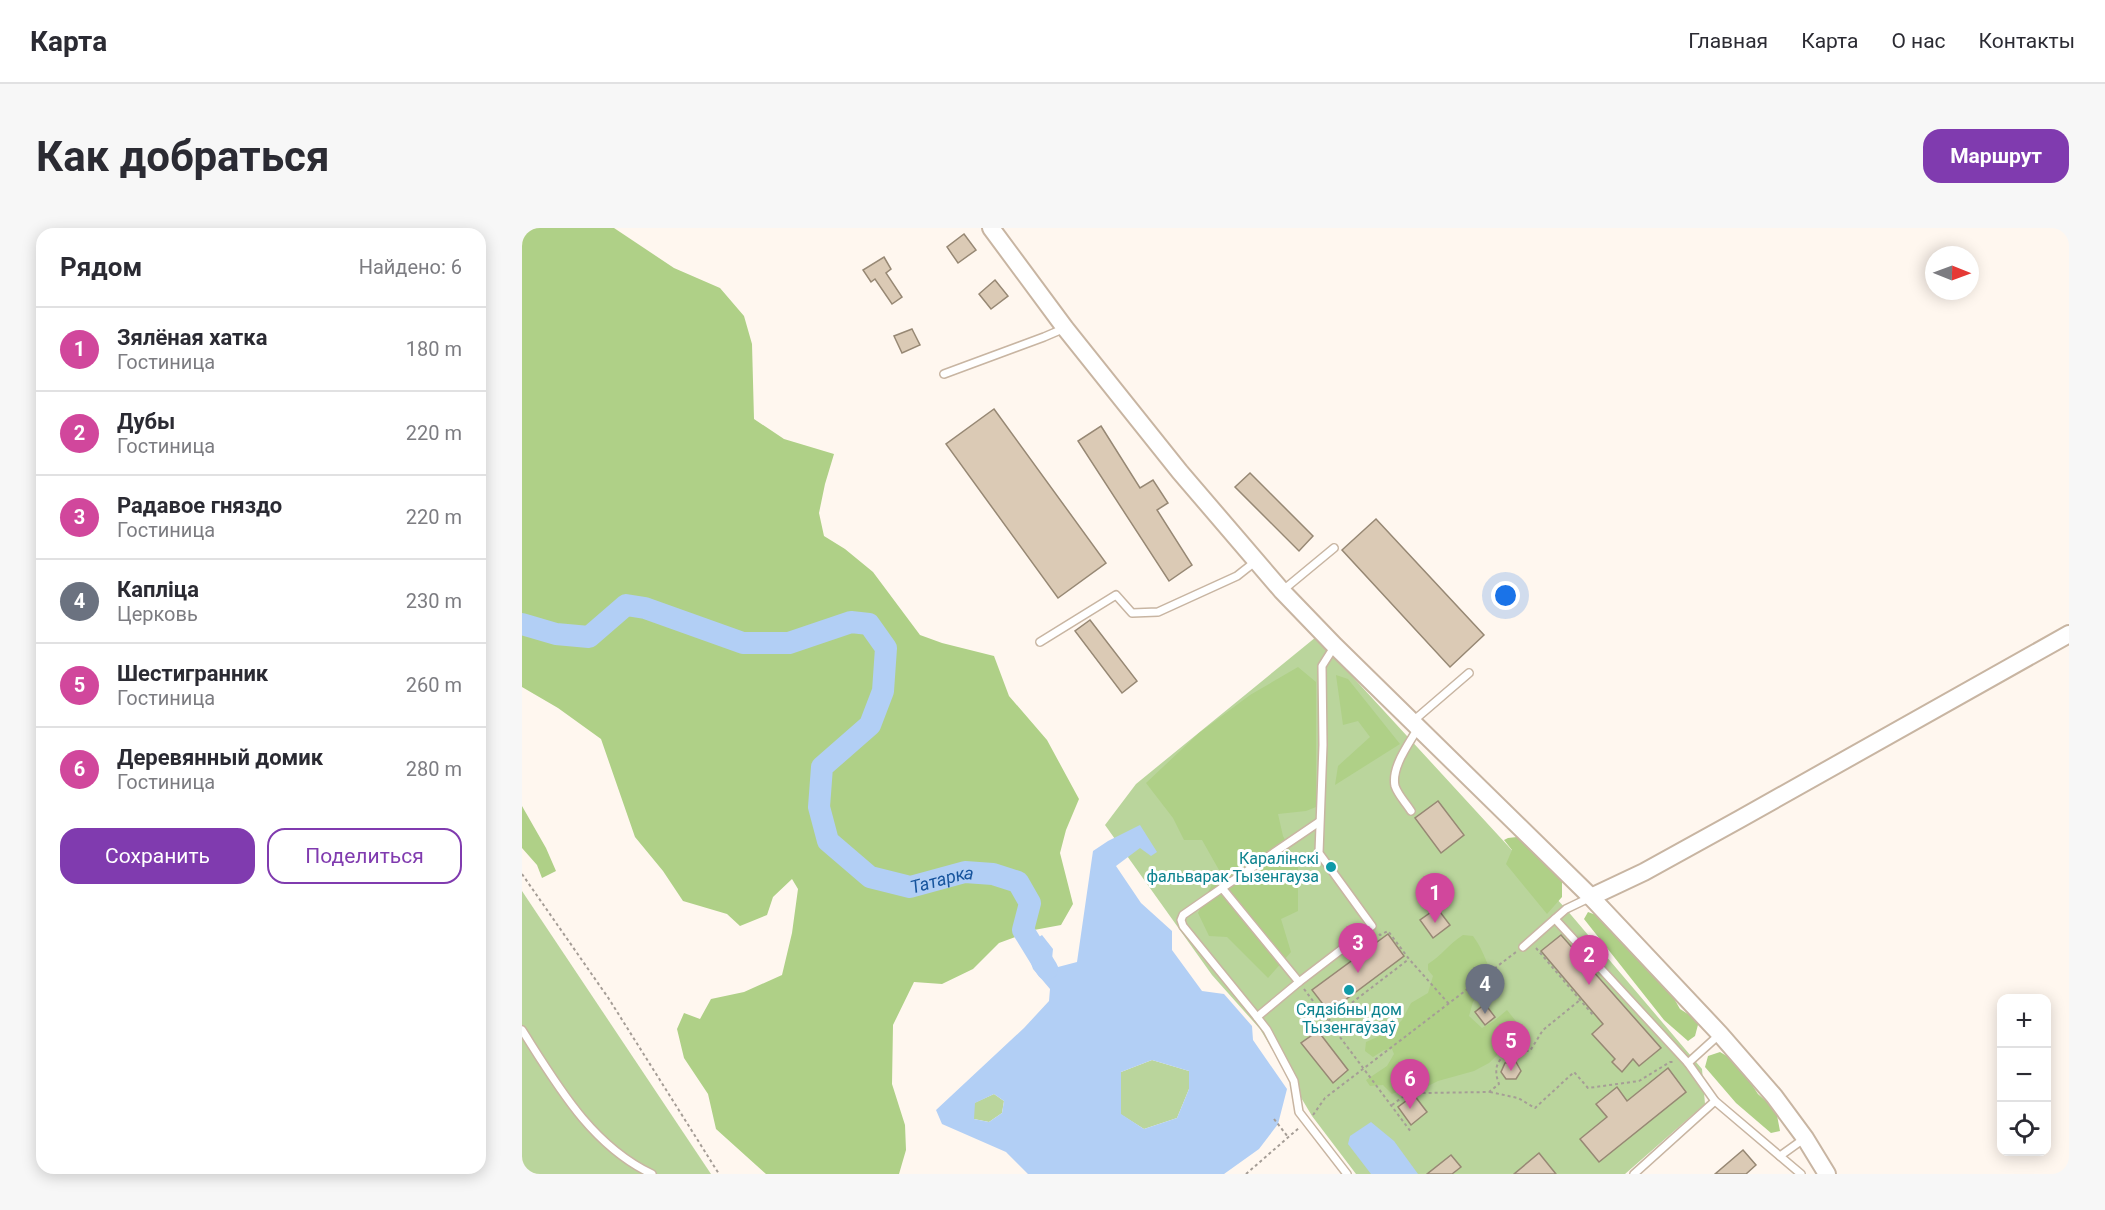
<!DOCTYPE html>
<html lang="ru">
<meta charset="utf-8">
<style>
body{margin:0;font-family:Roboto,sans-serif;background:#f7f7f7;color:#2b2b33}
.controls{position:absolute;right:18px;bottom:18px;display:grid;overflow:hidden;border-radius:12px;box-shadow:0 3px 15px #0003}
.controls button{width:54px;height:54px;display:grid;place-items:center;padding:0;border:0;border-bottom:2px solid #e1e1e2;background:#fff;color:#2b2b33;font:30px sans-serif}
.compass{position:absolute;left:1403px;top:18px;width:54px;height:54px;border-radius:50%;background:#fff;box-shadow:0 3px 15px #0003;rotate:91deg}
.you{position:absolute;left:984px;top:368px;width:21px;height:21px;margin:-15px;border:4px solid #fff;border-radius:50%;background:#1a73e8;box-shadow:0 0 0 9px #1a73e833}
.badge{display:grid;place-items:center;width:39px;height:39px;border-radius:50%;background:#803baf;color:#fff;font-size:20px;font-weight:700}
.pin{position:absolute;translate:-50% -50px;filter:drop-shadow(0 2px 3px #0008)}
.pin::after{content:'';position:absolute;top:32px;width:21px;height:18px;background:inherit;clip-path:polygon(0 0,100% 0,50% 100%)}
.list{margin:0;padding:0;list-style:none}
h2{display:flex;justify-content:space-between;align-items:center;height:78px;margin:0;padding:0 24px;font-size:26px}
h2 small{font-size:20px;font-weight:400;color:#7c7c81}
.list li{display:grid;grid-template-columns:39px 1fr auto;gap:18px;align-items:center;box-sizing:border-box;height:84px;padding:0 24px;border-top:2px solid #e1e1e2}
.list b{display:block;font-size:22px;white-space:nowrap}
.list p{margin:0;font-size:20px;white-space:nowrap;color:#7c7c81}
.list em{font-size:20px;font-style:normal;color:#7c7c81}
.actions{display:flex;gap:12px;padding:18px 24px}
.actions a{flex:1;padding:14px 0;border:2px solid #803baf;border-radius:18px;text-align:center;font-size:21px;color:#803baf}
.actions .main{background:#803baf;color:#fff}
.icon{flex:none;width:33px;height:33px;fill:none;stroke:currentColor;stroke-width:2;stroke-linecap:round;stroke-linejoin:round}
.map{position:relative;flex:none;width:1547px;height:946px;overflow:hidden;border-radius:18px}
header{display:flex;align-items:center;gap:36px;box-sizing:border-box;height:84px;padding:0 30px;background:#fff;border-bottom:2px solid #e1e1e2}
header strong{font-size:28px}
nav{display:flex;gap:33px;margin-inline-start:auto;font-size:21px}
.intro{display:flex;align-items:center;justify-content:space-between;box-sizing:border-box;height:144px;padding:0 36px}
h1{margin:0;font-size:42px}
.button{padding:15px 27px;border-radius:18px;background:#803baf;color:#fff;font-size:21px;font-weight:700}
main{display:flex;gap:36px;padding:0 36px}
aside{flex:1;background:#fff;border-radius:18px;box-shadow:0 3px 15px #0003}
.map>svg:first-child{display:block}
.green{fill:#bad59c}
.forest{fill:#afd087}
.water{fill:#b2cff5;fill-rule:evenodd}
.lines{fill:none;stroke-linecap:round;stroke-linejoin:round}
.river{stroke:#b2cff5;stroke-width:22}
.building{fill:#dbcab5;stroke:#978874;stroke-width:1.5}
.service-casing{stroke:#c8b5a2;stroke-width:10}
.tertiary-casing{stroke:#c8b5a2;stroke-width:20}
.path{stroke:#a59d96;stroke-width:2;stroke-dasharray:3 3;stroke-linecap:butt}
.service{stroke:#fff;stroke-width:7}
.tertiary{stroke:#fff;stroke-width:16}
.culture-dot{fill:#0f9aa8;stroke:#fff;stroke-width:2}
.labels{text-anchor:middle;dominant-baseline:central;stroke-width:6;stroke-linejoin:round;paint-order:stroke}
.culture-label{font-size:16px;fill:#0d838f;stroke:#fff;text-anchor:end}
.water-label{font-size:18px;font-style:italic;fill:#16549d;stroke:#fff}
</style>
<header>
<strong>Карта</strong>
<nav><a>Главная</a><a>Карта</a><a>О нас</a><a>Контакты</a></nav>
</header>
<div class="intro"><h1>Как добраться</h1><a class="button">Маршрут</a></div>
<main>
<aside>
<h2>Рядом<small>Найдено: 6</small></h2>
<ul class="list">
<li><span class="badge" style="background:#d1479c">1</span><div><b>Зялёная хатка</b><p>Гостиница</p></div><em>180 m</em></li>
<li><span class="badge" style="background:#d1479c">2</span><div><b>Дубы</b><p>Гостиница</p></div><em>220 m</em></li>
<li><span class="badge" style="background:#d1479c">3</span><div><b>Радавое гняздо</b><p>Гостиница</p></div><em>220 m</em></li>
<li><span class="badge" style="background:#6b7280">4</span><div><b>Капліца</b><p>Церковь</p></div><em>230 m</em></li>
<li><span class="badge" style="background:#d1479c">5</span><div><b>Шестигранник</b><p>Гостиница</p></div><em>260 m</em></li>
<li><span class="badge" style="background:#d1479c">6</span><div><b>Деревянный домик</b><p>Гостиница</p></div><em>280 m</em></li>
</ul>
<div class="actions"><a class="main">Сохранить</a><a>Поделиться</a></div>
</aside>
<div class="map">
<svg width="1547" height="946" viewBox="0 0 1547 946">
<rect width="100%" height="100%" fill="#fff7ef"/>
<g class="green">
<path d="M794 409 1044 681 1180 841 1183 876 1103 946H834L790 888 738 801 690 747 583 597 614 556Z"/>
<path d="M0 663 189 946H0Z"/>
<path d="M630 832 667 843V861L655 890 622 901 598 886 599 844Z"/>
<path d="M472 866 482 873 480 885 467 894 452 891V875Z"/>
</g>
<g class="forest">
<path d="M0 0H92L152 40 198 60 222 88 230 116 232 191 262 211 312 226 303 256 297 285 302 308 323 321 351 344 398 407 420 415 472 428 487 468 525 512 557 571 544 602 538 625 551 676 539 697 512 702 477 715 451 741 420 756 392 754 371 797 370 856 383 897 384 922 377 946H244L194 901 186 866 162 830 155 801 162 785 178 791 189 771 222 764 260 747 270 705 276 661 270 651 251 669 245 687 218 698 205 686 161 673 141 643 113 609 79 511 36 480 0 459Z"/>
<path d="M776 439 794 454V579L784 583 756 586 761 608 776 637V683L759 691 769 724 746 750 705 709 687 708 676 685 697 642 680 612H662L651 590 624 555 677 505 728 467Z"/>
<path d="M814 447 826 451 878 516 813 557 816 538 848 509 836 493 821 497Z"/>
<path d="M0 578 24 620 34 643 20 650 15 637 0 620Z"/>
<path d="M995 609 1040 652V669L1025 686 984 636 990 622 982 612 986 610Z"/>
<path d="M1066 684 1074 687 1095 703 1141 751 1158 781 1177 793 1173 808 1166 813 1142 792 1062 691Z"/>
<path d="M941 707 951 708C963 724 965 739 975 755L970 763 957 764 951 774 947 788 960 800 972 793 985 782 997 797 992 811 967 835 952 843 916 853 904 859 888 858 870 866 861 857 848 858 844 852 865 838 872 826 870 821 862 822 851 829 843 823 844 814 869 803 880 792 889 775 906 765 911 748 906 742V736C919 728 928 715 941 707Z"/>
<path d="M1198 824 1215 834 1236 866 1254 882 1258 903 1249 905 1214 875 1183 839 1186 828Z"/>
</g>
<g class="water">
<path d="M618 597 635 624 629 628 618 620 594 638 619 675 650 703V722L680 763 702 766 730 798 731 812 765 861 756 896 737 921 702 946H506L484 924 420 896 414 882 502 800 527 773 528 761 511 741 503 718 520 707 531 721 530 731 536 739 555 734 571 623 586 613ZM630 832 667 843V861L655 890 622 901 599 886V844ZM472 866 482 873 480 885 467 894 452 891 453 875Z"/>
<path d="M849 894 872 913 896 946H849L826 916 828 908Z"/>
</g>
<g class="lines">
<path class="river" id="s1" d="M0 396 34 406 67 409 104 377 123 380 221 415H267L329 394 347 396 364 420 361 463 348 497 300 539 297 579 306 613 348 649 388 659 443 644 471 646 496 654 508 675 501 702 525 741"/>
</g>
<g class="building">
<path d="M442 6 454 22 436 35 425 19Z"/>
<path d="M362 29 369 41 364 45 380 69 370 76 353 51 349 54 341 42Z"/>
<path d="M473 52 486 68 469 81 457 66Z"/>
<path d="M390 101 398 117 380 125 372 108Z"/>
<path d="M472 181 584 335 536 370 424 216Z"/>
<path d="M579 198 618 260 631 252 646 275 635 282 670 337 647 353 556 213Z"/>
<path d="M728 245 791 308 777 323 713 259Z"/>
<path d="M854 291 962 407 928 439 820 322Z"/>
<path d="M568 392 615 453 600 465 553 403Z"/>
<path d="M916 573 942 607 919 625 893 590Z"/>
<path d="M915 680 928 697 911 710 898 692Z"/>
<path d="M866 706 882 728 807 784 790 762Z"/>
<path d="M1039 707 1139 820 1117 838 1111 831 1100 844 1090 834 1093 831 1070 806 1081 796 1019 723Z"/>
<path d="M963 776 973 789 963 797 953 784Z"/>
<path d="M796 803 826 842 811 855 779 815Z"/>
<path d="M994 834 999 843 994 851H984L979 844 983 835Z"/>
<path d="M1146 840 1164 864 1077 934 1058 911 1085 889 1074 876 1095 859 1105 873Z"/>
<path d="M892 867 905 884 889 897 876 879Z"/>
<path d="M1221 922 1234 937 1224 946H1193Z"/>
<path d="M1017 925 1034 946H992Z"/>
<path d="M929 927 939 939 930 946H905Z"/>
</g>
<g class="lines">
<defs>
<g id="service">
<path d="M422 146 522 109 543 100"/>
<path d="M760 363 812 320"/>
<path d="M518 414 594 367 610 385 636 384 715 348 734 333"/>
<path d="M812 419 800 438 801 517 797 625 850 698 777 754 735 789 745 802 772 853 777 884 825 946"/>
<path d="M890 494 947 445"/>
<path d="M889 583C884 575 876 567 873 558 869 539 887 516 896 500"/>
<path d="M700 660 797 594"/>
<path d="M1033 691 1166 835 1193 873 1279 946"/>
<path d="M1001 719 1044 681 1067 670"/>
<path d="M735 789 661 698 659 692 661 687 700 660 777 754"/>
<path d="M0 802C35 857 69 917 130 946"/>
<path d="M1166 835 1198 806"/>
<path d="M1258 928 1283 910"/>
<path d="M1112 946 1193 873"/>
</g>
<g id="tertiary">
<path d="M469 0 543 100 658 244 760 363 813 418 1069 669 1198 806 1252 868 1283 910 1305 946"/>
<path d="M1069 669 1122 644 1218 591 1547 406"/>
</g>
</defs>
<use href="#service" class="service-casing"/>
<use href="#tertiary" class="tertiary-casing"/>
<g class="path">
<path d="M0 646 87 771 197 946"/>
<path d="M857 706 858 707 866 703 887 731 927 776"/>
<path d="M1014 720 1071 787"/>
<path d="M782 761 889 904"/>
<path d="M806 793 887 731"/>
<path d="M968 864 996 870 1013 880 1052 844 1066 860 1117 853 1148 834H1151"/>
<path d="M870 877 890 862 902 865 967 864 977 856C967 830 986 823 1008 823L1021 802 1058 772"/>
<path d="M791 887 803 870 994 724"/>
<path d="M752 891 766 909"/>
<path d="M724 946 778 899"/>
</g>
<use href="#service" class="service"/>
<use href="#tertiary" class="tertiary"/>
</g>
<g class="culture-dot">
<circle cx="809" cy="639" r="6"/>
<circle cx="827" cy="762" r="6"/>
</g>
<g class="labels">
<g class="culture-label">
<text x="797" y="630">Каралінскі<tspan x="797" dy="18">фальварак Тызенгауза</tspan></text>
<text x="827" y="781" text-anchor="middle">Сядзібны дом<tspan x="827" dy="18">Тызенгаўзаў</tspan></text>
</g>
<g class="water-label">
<text stroke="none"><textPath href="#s1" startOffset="748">Татарка</textPath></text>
</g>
</g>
</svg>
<div class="controls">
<button>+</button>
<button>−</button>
<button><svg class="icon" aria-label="locate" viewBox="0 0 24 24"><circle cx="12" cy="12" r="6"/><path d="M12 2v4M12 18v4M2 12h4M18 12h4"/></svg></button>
</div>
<svg class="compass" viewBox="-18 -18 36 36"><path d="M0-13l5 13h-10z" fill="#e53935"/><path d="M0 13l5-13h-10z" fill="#7c7c81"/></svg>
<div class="you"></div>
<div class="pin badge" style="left:913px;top:695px;background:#d1479c">1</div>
<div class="pin badge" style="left:1067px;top:757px;background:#d1479c">2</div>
<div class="pin badge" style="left:836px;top:745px;background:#d1479c">3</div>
<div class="pin badge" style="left:963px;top:786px;background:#6b7280">4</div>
<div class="pin badge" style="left:989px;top:843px;background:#d1479c">5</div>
<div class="pin badge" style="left:888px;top:881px;background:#d1479c">6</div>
</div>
</main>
